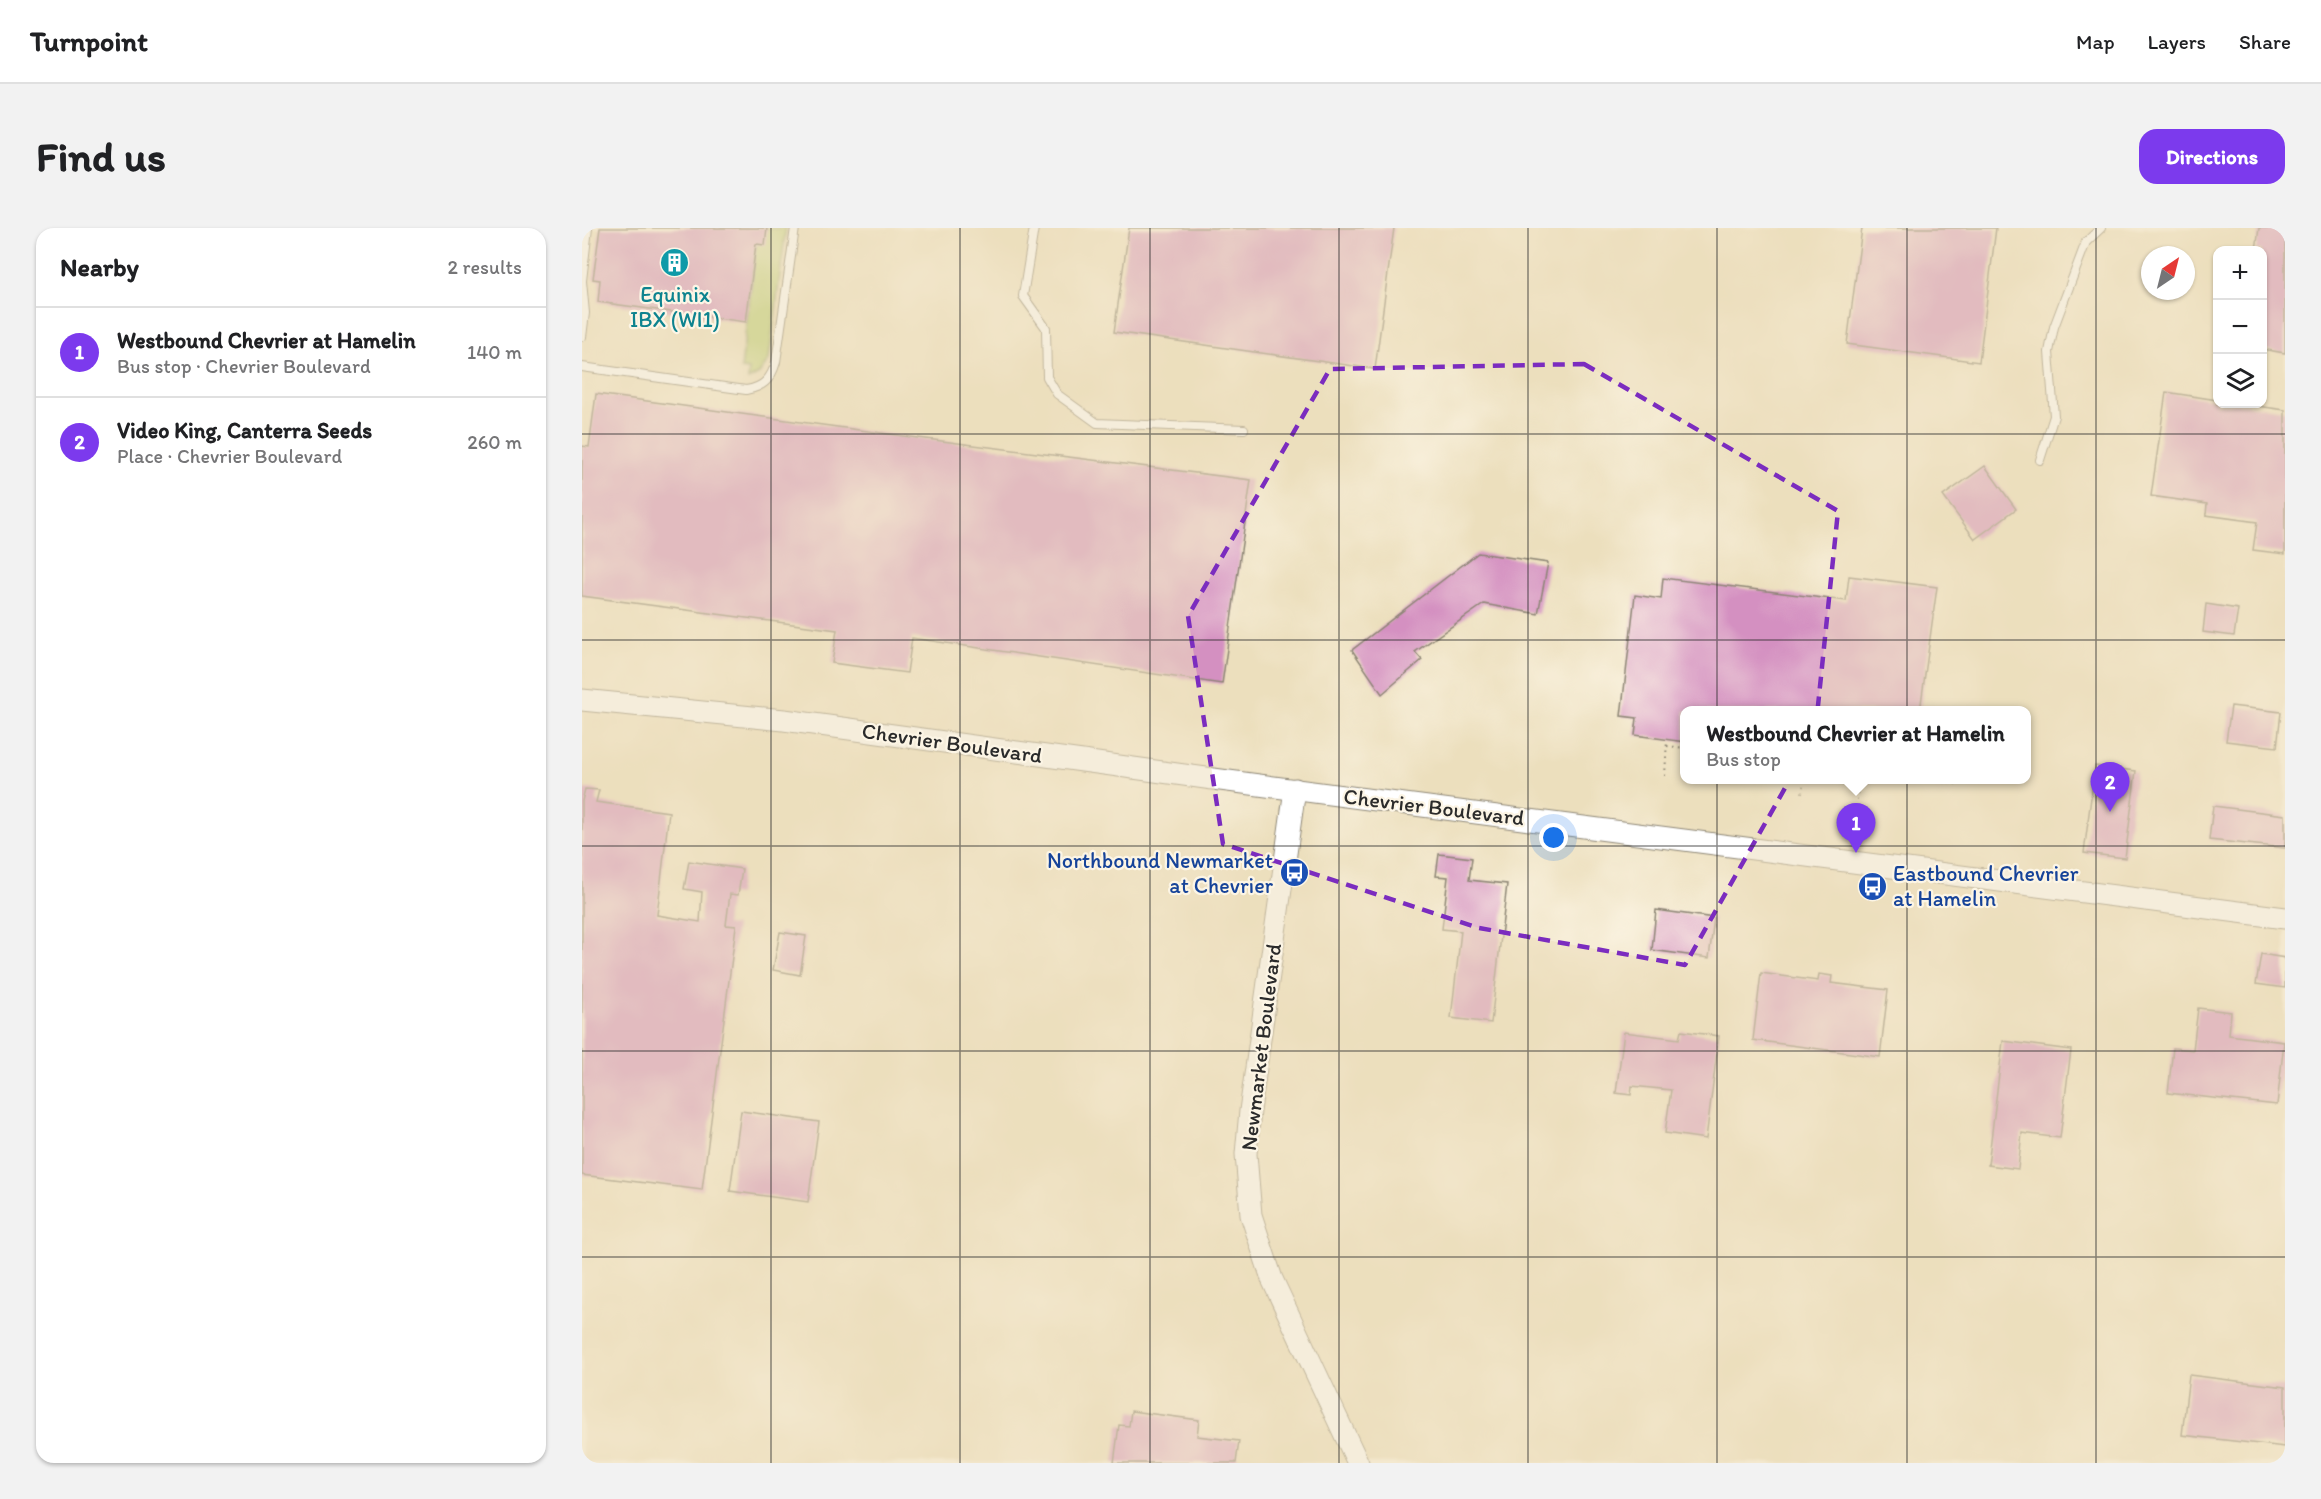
<!DOCTYPE html>
<meta charset="utf-8">
<style>
body{margin:0;font-family:Itim,sans-serif;background:#f2f2f2;color:#202124}
.controls{position:absolute;right:18px;top:18px;display:grid;overflow:hidden;border-radius:12px;box-shadow:0 2px 4px #0004}
.controls button{width:54px;height:54px;display:grid;place-items:center;padding:0;border:0;border-bottom:2px solid #e0e0e0;background:#fff;color:#202124;font:30px sans-serif}
.compass{position:absolute;left:1559px;top:18px;width:54px;height:54px;border-radius:50%;background:#fff;box-shadow:0 2px 4px #0004;rotate:35deg}
.you{position:absolute;left:972px;top:610px;width:21px;height:21px;margin:-15px;border:4px solid #fff;border-radius:50%;background:#1a73e8;box-shadow:0 0 0 9px #1a73e833}
.badge{display:grid;place-items:center;width:39px;height:39px;border-radius:50%;background:#7c3aed;color:#fff;font-size:20px;font-weight:700}
.pin{position:absolute;translate:-50% -50px;filter:drop-shadow(0 2px 3px #0008)}
.pin::after{content:'';position:absolute;top:32px;width:21px;height:18px;background:inherit;clip-path:polygon(0 0,100% 0,50% 100%)}
.popup{position:absolute;left:1098px;top:478px;width:351px;height:78px;box-sizing:border-box;display:grid;place-content:center;border-radius:12px;background:#fff;filter:drop-shadow(0 2px 4px #0005);font-size:20px;white-space:nowrap;color:#757577}
.popup b{font-size:22px;color:#202124}
.popup::after{content:'';position:absolute;left:50%;top:100%;margin-left:-12px;border:12px solid transparent;border-top-color:#fff}
.list{margin:0;padding:0;list-style:none}
h2{display:flex;justify-content:space-between;align-items:center;height:78px;margin:0;padding:0 24px;font-size:26px}
h2 small{font-size:20px;font-weight:400;color:#757577}
.list li{display:grid;grid-template-columns:39px 1fr auto;gap:18px;align-items:center;box-sizing:border-box;height:90px;padding:0 24px;border-top:2px solid #e0e0e0}
.list b{display:block;font-size:22px;white-space:nowrap}
.list p{margin:0;font-size:20px;white-space:nowrap;color:#757577}
.list em{font-size:20px;font-style:normal;color:#757577}
.icon{flex:none;width:33px;height:33px;fill:none;stroke:currentColor;stroke-width:2;stroke-linecap:round;stroke-linejoin:round}
.map{position:relative;flex:none;width:1703px;height:1235px;overflow:hidden;border-radius:18px}
header{display:flex;align-items:center;gap:36px;box-sizing:border-box;height:84px;padding:0 30px;background:#fff;border-bottom:2px solid #e0e0e0}
header strong{font-size:28px}
nav{display:flex;gap:33px;margin-inline-start:auto;font-size:21px}
.intro{display:flex;align-items:center;justify-content:space-between;box-sizing:border-box;height:144px;padding:0 36px}
h1{margin:0;font-size:42px}
.button{padding:15px 27px;border-radius:18px;background:#7c3aed;color:#fff;font-size:21px;font-weight:700}
main{display:flex;gap:36px;padding:0 36px}
aside{flex:1;background:#fff;border-radius:18px;box-shadow:0 2px 4px #0004}
.map>svg:first-child{display:block}
.green{fill:#bace71;stroke:#727c4e;stroke-width:1.5}
.building{fill:#d490c1}
.lines{fill:none;stroke-linecap:round;stroke-linejoin:round}
.service-casing{stroke:#8c8574;stroke-width:10}
.tertiary-casing{stroke:#8c8574;stroke-width:23}
.path{stroke:#8c8574;stroke-width:2;stroke-dasharray:1.5 4.5;stroke-linecap:butt}
.service{stroke:#fff;stroke-width:8}
.tertiary{stroke:#fff;stroke-width:21}
.marked{fill:none;stroke:#7b2cbf;stroke-width:4.5;stroke-dasharray:12 8;stroke-linejoin:round}
.grid{fill:none;stroke:#2b2b2b;stroke-width:1.5;stroke-opacity:0.55}
.labels{text-anchor:middle;dominant-baseline:central;stroke-width:4.5;stroke-linejoin:round;paint-order:stroke}
.culture-label{font-size:22px;fill:#0d838f;stroke:#fcf5e5}
.street-label{font-size:22px;fill:#2b2b2b;stroke:#fcf5e5}
.transit-label{font-size:22px;fill:#164399;stroke:#fcf5e5;text-anchor:end}
</style>
<header>
<strong>Turnpoint</strong>
<nav><a>Map</a><a>Layers</a><a>Share</a></nav>
</header>
<div class="intro"><h1>Find us</h1><a class="button">Directions</a></div>
<main>
<aside>
<h2>Nearby<small>2 results</small></h2>
<ul class="list">
<li><span class="badge">1</span><div><b>Westbound Chevrier at Hamelin</b><p>Bus stop · Chevrier Boulevard</p></div><em>140 m</em></li>
<li><span class="badge">2</span><div><b>Video King, Canterra Seeds</b><p>Place · Chevrier Boulevard</p></div><em>260 m</em></li>
</ul>
</aside>
<div class="map">
<svg width="1703" height="1235" viewBox="0 0 1703 1235">
<rect width="100%" height="100%" fill="#fcf5e5"/>
<filter id="ink" filterUnits="userSpaceOnUse"><feTurbulence type="fractalNoise" baseFrequency=".0167" numOctaves="2"/><feDisplacementMap in="SourceGraphic" scale="12" xChannelSelector="R" yChannelSelector="G"/><feConvolveMatrix kernelMatrix="1 2 1 2 8 2 1 2 1" color-interpolation-filters="sRGB"/></filter>
<filter id="wash" filterUnits="userSpaceOnUse"><feTurbulence type="fractalNoise" baseFrequency=".008" numOctaves="4" result="noise"/><feDisplacementMap in="SourceGraphic" scale="24" xChannelSelector="R" yChannelSelector="G"/><feGaussianBlur stdDeviation="1.35" result="paint"/><feColorMatrix in="noise" values="0 0 0 0 0 0 0 0 0 0 0 0 0 0 0 0 0 1.4 0 .05"/><feComposite in="paint" operator="in"/></filter>
<g filter="url(#wash)">
<rect width="100%" height="100%" fill="#ecdfbd"/>
<path class="green" d="M176 0H204L187 132 177 146 166 152 167 142 159 141Z"/>
<g id="blocks">
<g class="building">
<path d="M18 0H185L183 17 174 16 164 94 16 74 18 52 11 51Z"/>
<path d="M547 0H812L793 141 532 104Z"/>
<path d="M1280 0H1414L1397 134 1265 116Z"/>
<path d="M1677 0H1703V125L1680 121V22H1674Z"/>
<path d="M1584 164 1635 172V176H1661L1703 182V326L1671 322 1675 294 1624 287 1625 276 1569 268Z"/>
<path d="M14 166 336 210 669 252 640 456 330 410 325 445 250 435 255 402 0 368V218L7 219Z"/>
<path d="M1403 238 1434 281 1393 311 1361 268Z"/>
<path d="M896 325 966 335 956 386 902 376 833 424 840 432 800 466 770 422Z"/>
<path d="M1267 348 1355 359 1338 483H1103V514L1053 507 1055 490 1039 488 1053 367 1079 371 1081 350 1264 373Z"/>
<path d="M1624 376 1656 381 1652 408 1621 404Z"/>
<path d="M1649 478 1699 484 1695 519 1644 513Z"/>
<path d="M1513 538 1554 543 1543 630 1502 625Z"/>
<path d="M3 561 17 562 14 574 87 584 75 687 118 694 120 664 102 661 107 633 160 641 156 667 148 666 144 697 154 698 120 962 0 947V573Z"/>
<path d="M1631 578 1703 587V620L1627 612Z"/>
<path d="M857 626 890 630 887 652 925 656 909 795 869 790 879 703 860 701 866 649 854 648Z"/>
<path d="M1074 682 1132 690 1127 730 1070 722Z"/>
<path d="M198 704 224 708 218 747 191 742Z"/>
<path d="M1679 726 1703 730V760L1674 756Z"/>
<path d="M1179 745 1236 753 1237 746 1250 748 1249 755 1306 762 1298 829 1171 812Z"/>
<path d="M1616 780 1649 784 1647 807 1702 814 1695 877 1586 865 1591 820 1611 822Z"/>
<path d="M1099 803 1137 808 1124 911 1083 905 1089 862 1050 858 1049 867 1034 865 1042 804 1097 811Z"/>
<path d="M1421 813 1489 822 1478 910 1440 905 1436 941 1406 937Z"/>
<path d="M159 883 237 894 226 974 148 963Z"/>
<path d="M1607 1147 1703 1159V1219L1600 1207Z"/>
<path d="M549 1183 617 1192 615 1208 657 1213 654 1235H532L537 1197 547 1198Z"/>
</g>
</g>
</g>
<g filter="url(#ink)">
<use href="#blocks" fill-opacity="0" stroke="#8c8574" stroke-width="1.5"/>
<g class="lines">
<defs>
<g id="service">
<path d="M452 0 441 68 464 100 465 149 475 166 515 195 662 201"/>
<path d="M0 109 3 85 0 53 6 0"/>
<path d="M0 139 164 162C182 159 189 151 194 134L213 0"/>
<path d="M1458 232 1472 188 1467 124 1472 99 1504 14 1519 0"/>
</g>
<g id="tertiary">
<path d="M0 472 202 492 631 551 1703 690"/>
<path d="M713 561 668 883 664 926 669 987 690 1051 776 1235"/>
</g>
</defs>
<use href="#service" class="service-casing"/>
<use href="#tertiary" class="tertiary-casing"/>
<g class="path">
<path d="M1085 518 1103 520"/>
<path d="M1083 548 1085 511"/>
<path d="M1343 552 1375 556 1376 552"/>
<path d="M1220 565 1222 552"/>
<path d="M1275 572 1277 552"/>
</g>
<use href="#service" class="service"/>
<use href="#tertiary" class="tertiary"/>
</g>
</g>
<path d="M0 0H1703V1235H0ZM1002 136 1256 283 1233 507 1103 737 897 700 641 616 606 388 748 141Z" fill="#ecdfbd" fill-opacity=".55" fill-rule="evenodd"/>
<path class="marked" d="M1002 136 1256 283 1233 507 1103 737 897 700 641 616 606 388 748 141Z"/>
<path class="grid" d="M189 0V1235M378 0V1235M568 0V1235M757 0V1235M946 0V1235M1135 0V1235M1325 0V1235M1514 0V1235M0 206H1703M0 412H1703M0 618H1703M0 823H1703M0 1029H1703"/>
<defs>
<symbol id="building-disc" viewBox="-11 -11 22 22"><circle r="9.5" fill="#0f9aa8" stroke="#fcf5e5"/><path d="M-4-6H4V6H1V3H-1V6H-4ZM-2.5-4.3h1.7v1.8h-1.7ZM.8-4.3h1.7v1.8H.8ZM-2.5-1h1.7V.8h-1.7ZM.8-1h1.7V.8H.8Z" fill="#fff"/></symbol>
<symbol id="bus-disc" viewBox="-11 -11 22 22"><circle r="9.5" fill="#1a4fb4" stroke="#fcf5e5"/><path d="M-5-6H5V4H4V6H2V4H-2V6H-4V4H-5ZM-3.5-4V0h7V-4ZM-3.5 1.2v1.5H-2V1.2ZM2 1.2v1.5H3.5V1.2Z" fill="#fff"/></symbol>
</defs>
<g fill-rule="evenodd">
<use href="#building-disc" x="76" y="18" width="33" height="33"/>
<use href="#bus-disc" x="696" y="628" width="33" height="33"/>
<use href="#bus-disc" x="1274" y="642" width="33" height="33"/>
</g>
<g class="labels">
<g class="culture-label">
<text x="93" y="66">Equinix<tspan x="93" dy="25">IBX (WI1)</tspan></text>
</g>
<g class="street-label">
<text transform="translate(370 515) rotate(8)">Chevrier Boulevard</text>
<text transform="translate(852 579) rotate(7)">Chevrier Boulevard</text>
<text transform="translate(679 819) rotate(-83)">Newmarket Boulevard</text>
</g>
<g class="transit-label">
<text x="691" y="632">Northbound Newmarket<tspan x="691" dy="25">at Chevrier</tspan></text>
<text x="1311" y="645" text-anchor="start">Eastbound Chevrier<tspan x="1311" dy="25">at Hamelin</tspan></text>
</g>
</g>
</svg>
<div class="controls">
<button>+</button>
<button>−</button>
<button><svg class="icon" aria-label="layers" viewBox="0 0 24 24"><path d="M12 4l9 5-9 5-9-5zM3 14l9 5 9-5"/></svg></button>
</div>
<svg class="compass" viewBox="-18 -18 36 36"><path d="M0-13l5 13h-10z" fill="#e53935"/><path d="M0 13l5-13h-10z" fill="#757577"/></svg>
<div class="you"></div>
<div class="pin badge" style="left:1274px;top:625px">1</div>
<div class="popup"><b>Westbound Chevrier at Hamelin</b>Bus stop</div>
<div class="pin badge" style="left:1528px;top:584px">2</div>
</div>
</main>
